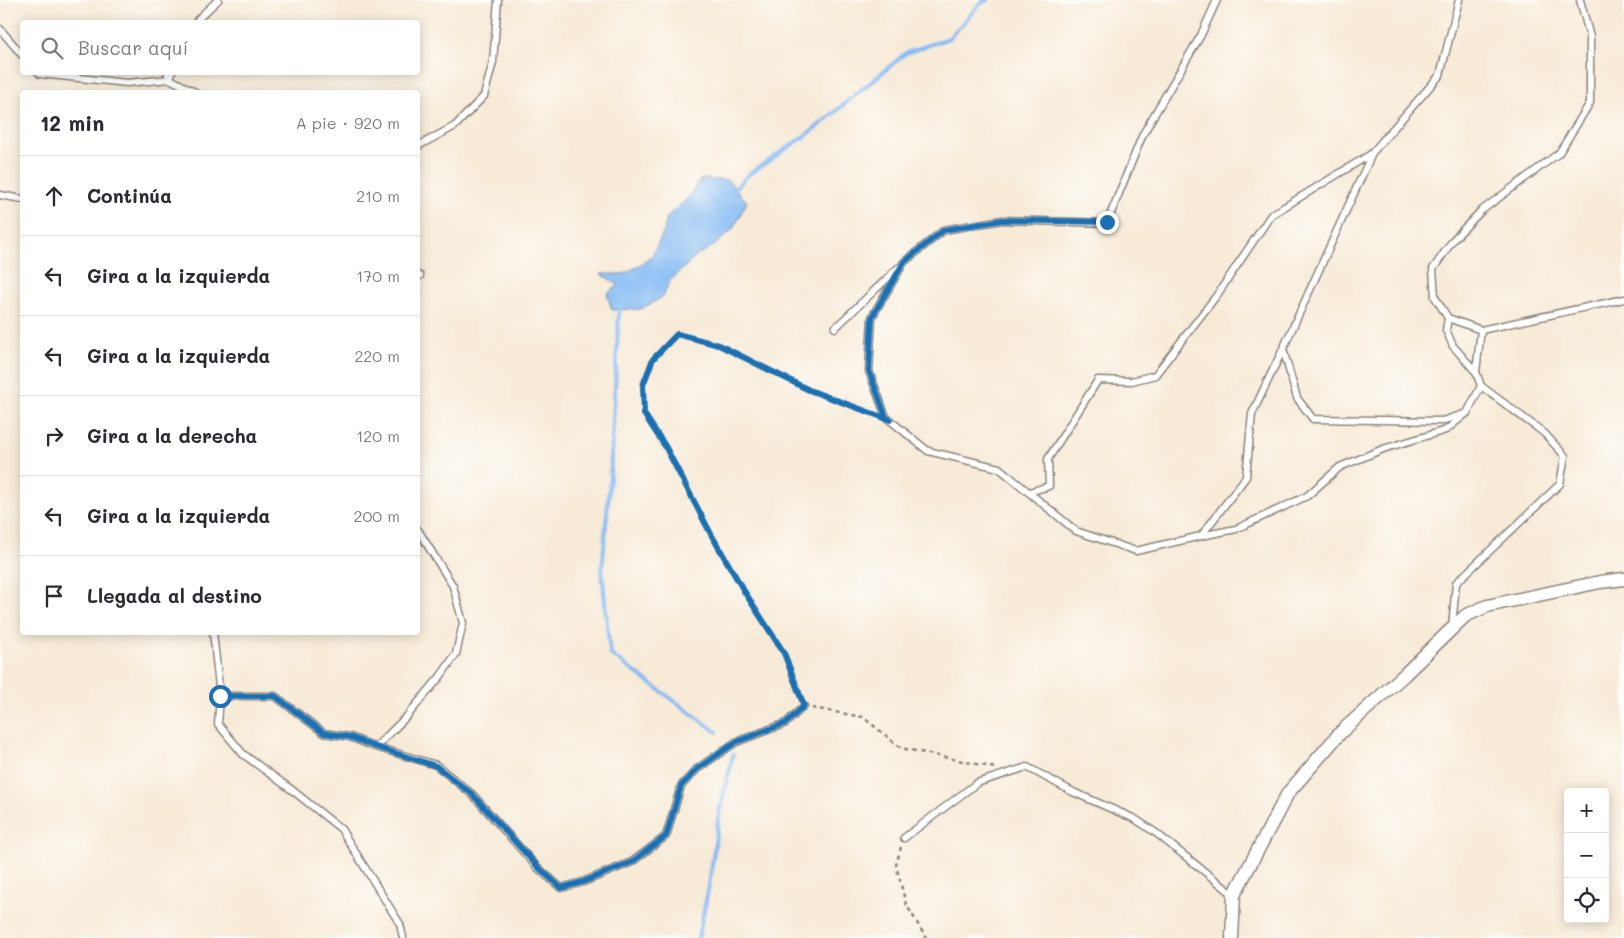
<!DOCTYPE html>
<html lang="es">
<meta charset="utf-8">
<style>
body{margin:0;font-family:Mali,sans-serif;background:#f7f7f7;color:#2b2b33}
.controls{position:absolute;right:15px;bottom:15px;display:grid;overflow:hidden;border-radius:5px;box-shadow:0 2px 12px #0003}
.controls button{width:45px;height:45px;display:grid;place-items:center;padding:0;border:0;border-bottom:1px solid #e1e1e2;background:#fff;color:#2b2b33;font:25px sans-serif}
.stop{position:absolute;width:15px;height:15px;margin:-11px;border:4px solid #1f6fb2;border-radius:50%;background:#fff}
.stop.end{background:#1f6fb2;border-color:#fff;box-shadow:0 1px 5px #0008}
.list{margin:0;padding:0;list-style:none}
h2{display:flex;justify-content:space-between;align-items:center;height:65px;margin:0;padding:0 20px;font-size:21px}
h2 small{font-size:16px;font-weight:400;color:#7c7c81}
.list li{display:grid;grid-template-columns:32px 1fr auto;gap:15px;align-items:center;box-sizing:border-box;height:80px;padding:0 20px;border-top:1px solid #e1e1e2}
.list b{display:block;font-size:19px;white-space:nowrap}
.list em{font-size:16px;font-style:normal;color:#7c7c81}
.icon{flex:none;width:28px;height:28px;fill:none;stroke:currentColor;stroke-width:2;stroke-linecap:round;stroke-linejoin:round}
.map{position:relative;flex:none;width:1624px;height:938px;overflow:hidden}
.search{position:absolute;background:#fff;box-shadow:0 2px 12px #0003;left:20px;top:20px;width:400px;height:55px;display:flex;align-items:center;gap:12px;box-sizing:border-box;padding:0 18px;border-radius:5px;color:#7c7c81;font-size:19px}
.panel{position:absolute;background:#fff;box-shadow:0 2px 12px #0003;left:20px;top:90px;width:400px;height:545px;border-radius:5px}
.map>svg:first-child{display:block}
.water{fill:#85bbf4;stroke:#506c88}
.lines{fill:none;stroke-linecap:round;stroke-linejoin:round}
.stream{stroke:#85bbf4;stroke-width:4}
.service-casing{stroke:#8a837a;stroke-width:9}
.minor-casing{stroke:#8a837a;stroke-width:15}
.path{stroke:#8a837a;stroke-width:2.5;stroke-dasharray:4 4;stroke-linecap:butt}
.service{stroke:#fff;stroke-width:6}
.minor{stroke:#fff;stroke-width:12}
.route{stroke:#1f6fb2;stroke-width:6}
</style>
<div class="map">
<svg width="1624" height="938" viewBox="0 0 1624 938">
<rect width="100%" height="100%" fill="#fdfcf7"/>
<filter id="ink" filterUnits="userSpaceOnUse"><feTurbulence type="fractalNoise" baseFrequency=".02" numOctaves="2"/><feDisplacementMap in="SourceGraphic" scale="10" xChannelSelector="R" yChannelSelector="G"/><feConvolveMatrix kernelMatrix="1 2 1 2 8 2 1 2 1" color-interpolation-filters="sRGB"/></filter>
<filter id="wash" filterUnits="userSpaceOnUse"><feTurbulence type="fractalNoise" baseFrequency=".0096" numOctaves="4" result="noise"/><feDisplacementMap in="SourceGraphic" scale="20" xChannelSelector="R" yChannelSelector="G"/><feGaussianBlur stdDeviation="1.12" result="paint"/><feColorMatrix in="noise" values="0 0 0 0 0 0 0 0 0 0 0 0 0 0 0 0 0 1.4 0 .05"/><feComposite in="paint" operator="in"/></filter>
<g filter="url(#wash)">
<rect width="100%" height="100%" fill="#f7ead7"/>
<path class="water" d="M701 179 728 180 747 202 733 229 715 245 696 256 669 282 663 297 641 309 612 310 607 294 619 285 601 274H624L651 258 664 231 667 217 688 198Z"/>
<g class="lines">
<g class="stream">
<path d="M733 191 748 175 812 131 906 53 949 38 982 2 988 0"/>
<path d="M622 306 619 310 610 479 602 571 610 654 717 732"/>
<path d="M698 938 709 886 719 814 733 755"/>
</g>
</g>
</g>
<g filter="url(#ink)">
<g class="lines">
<defs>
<g id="service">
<path d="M1217 0 1201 35 1143 134 1107 223 1002 220 944 230 904 262 872 317 869 371 886 417 928 451 999 468 1076 531 1136 551 1201 536 1246 477 1252 414 1283 349"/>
<path d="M1580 0 1590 37V103L1559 153 1481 211 1453 240 1433 269 1435 297 1448 318 1481 330 1624 299"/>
<path d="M196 22 199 18 218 0"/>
<path d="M0 29 22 55"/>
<path d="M38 72 40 74 127 83 170 79 172 72"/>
<path d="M167 72 170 79 195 92"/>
<path d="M418 146 455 126 484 96 493 62 498 0"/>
<path d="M1371 156 1283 349 1297 398 1313 419 1442 421 1467 413"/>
<path d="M0 195 22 199"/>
<path d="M418 275 420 276"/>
<path d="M1448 318 1446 330 1453 346 1476 372 1481 386 1544 433 1565 456 1560 484 1456 583 1452 627"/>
<path d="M835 328 898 268"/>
<path d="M1476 372 1481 330"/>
<path d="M1029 492 1049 486 1048 459 1098 380 1132 381 1155 375 1217 295 1271 215 1371 154 1440 75 1459 0"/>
<path d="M1201 536 1236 529 1307 496 1340 467 1383 449 1446 430 1467 413 1481 386"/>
<path d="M213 632 220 696 218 724 243 754 292 790 341 829 400 924 403 938"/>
<path d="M220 696H275L324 733 350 737 376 747 436 765 472 794 537 867 561 888 583 882 632 862 666 836 681 786 697 769 736 742 786 723 804 706"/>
<path d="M376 747 407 716 440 677 456 654 463 623 453 586 418 530"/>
<path d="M904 838 977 783 1027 767 1073 792 1135 819 1156 833 1234 895"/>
</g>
<path id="minor" d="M1232 938 1234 895 1288 793 1341 732 1404 675 1465 616 1487 606 1600 582 1624 579"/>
</defs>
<use href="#service" class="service-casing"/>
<use href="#minor" class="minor-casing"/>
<g class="path">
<path d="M802 699 784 653 744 591 711 534 665 446 644 413 643 385 653 359 677 334 719 345 809 390 875 415"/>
<path d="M812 708 863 717 901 748 995 768"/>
<path d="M901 847 896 865 906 904 926 938"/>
</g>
<use href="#service" class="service"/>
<use href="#minor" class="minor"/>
</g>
</g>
<g class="lines" filter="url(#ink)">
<path class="route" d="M220 696H275L324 733 350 737 376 747 436 766 472 794 538 867 561 888 583 882 632 862 666 836 681 786 697 769 736 742 786 723 804 706 784 653 744 591 711 534 665 446 644 414 643 385 653 359 677 334 719 345 809 390 890 420 886 417 869 371 872 317 904 262 944 230 1002 220 1107 222"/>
</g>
</svg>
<div class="controls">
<button>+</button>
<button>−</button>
<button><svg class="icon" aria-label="locate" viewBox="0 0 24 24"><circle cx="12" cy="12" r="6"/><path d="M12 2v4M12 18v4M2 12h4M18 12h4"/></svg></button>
</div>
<div class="stop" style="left:220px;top:696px"></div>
<div class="stop end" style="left:1107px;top:222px"></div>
<div class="search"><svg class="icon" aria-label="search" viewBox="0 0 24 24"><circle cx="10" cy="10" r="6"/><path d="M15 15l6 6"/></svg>Buscar aquí</div>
<section class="panel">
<h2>12 min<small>A pie · 920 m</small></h2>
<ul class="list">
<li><svg class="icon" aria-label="ahead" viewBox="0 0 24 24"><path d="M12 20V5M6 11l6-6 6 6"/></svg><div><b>Continúa</b></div><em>210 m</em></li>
<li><svg class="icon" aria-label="left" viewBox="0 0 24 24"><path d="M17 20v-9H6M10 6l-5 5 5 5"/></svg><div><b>Gira a la izquierda</b></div><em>170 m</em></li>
<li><svg class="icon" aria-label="left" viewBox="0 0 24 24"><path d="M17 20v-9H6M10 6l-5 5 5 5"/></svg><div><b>Gira a la izquierda</b></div><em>220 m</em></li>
<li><svg class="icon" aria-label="right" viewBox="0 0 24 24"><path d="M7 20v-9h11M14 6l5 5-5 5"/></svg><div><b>Gira a la derecha</b></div><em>120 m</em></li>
<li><svg class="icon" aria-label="left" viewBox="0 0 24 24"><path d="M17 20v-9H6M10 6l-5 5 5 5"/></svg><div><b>Gira a la izquierda</b></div><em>200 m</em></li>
<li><svg class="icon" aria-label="arrive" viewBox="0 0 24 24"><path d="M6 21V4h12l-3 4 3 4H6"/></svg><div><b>Llegada al destino</b></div></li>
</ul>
</section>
</div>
